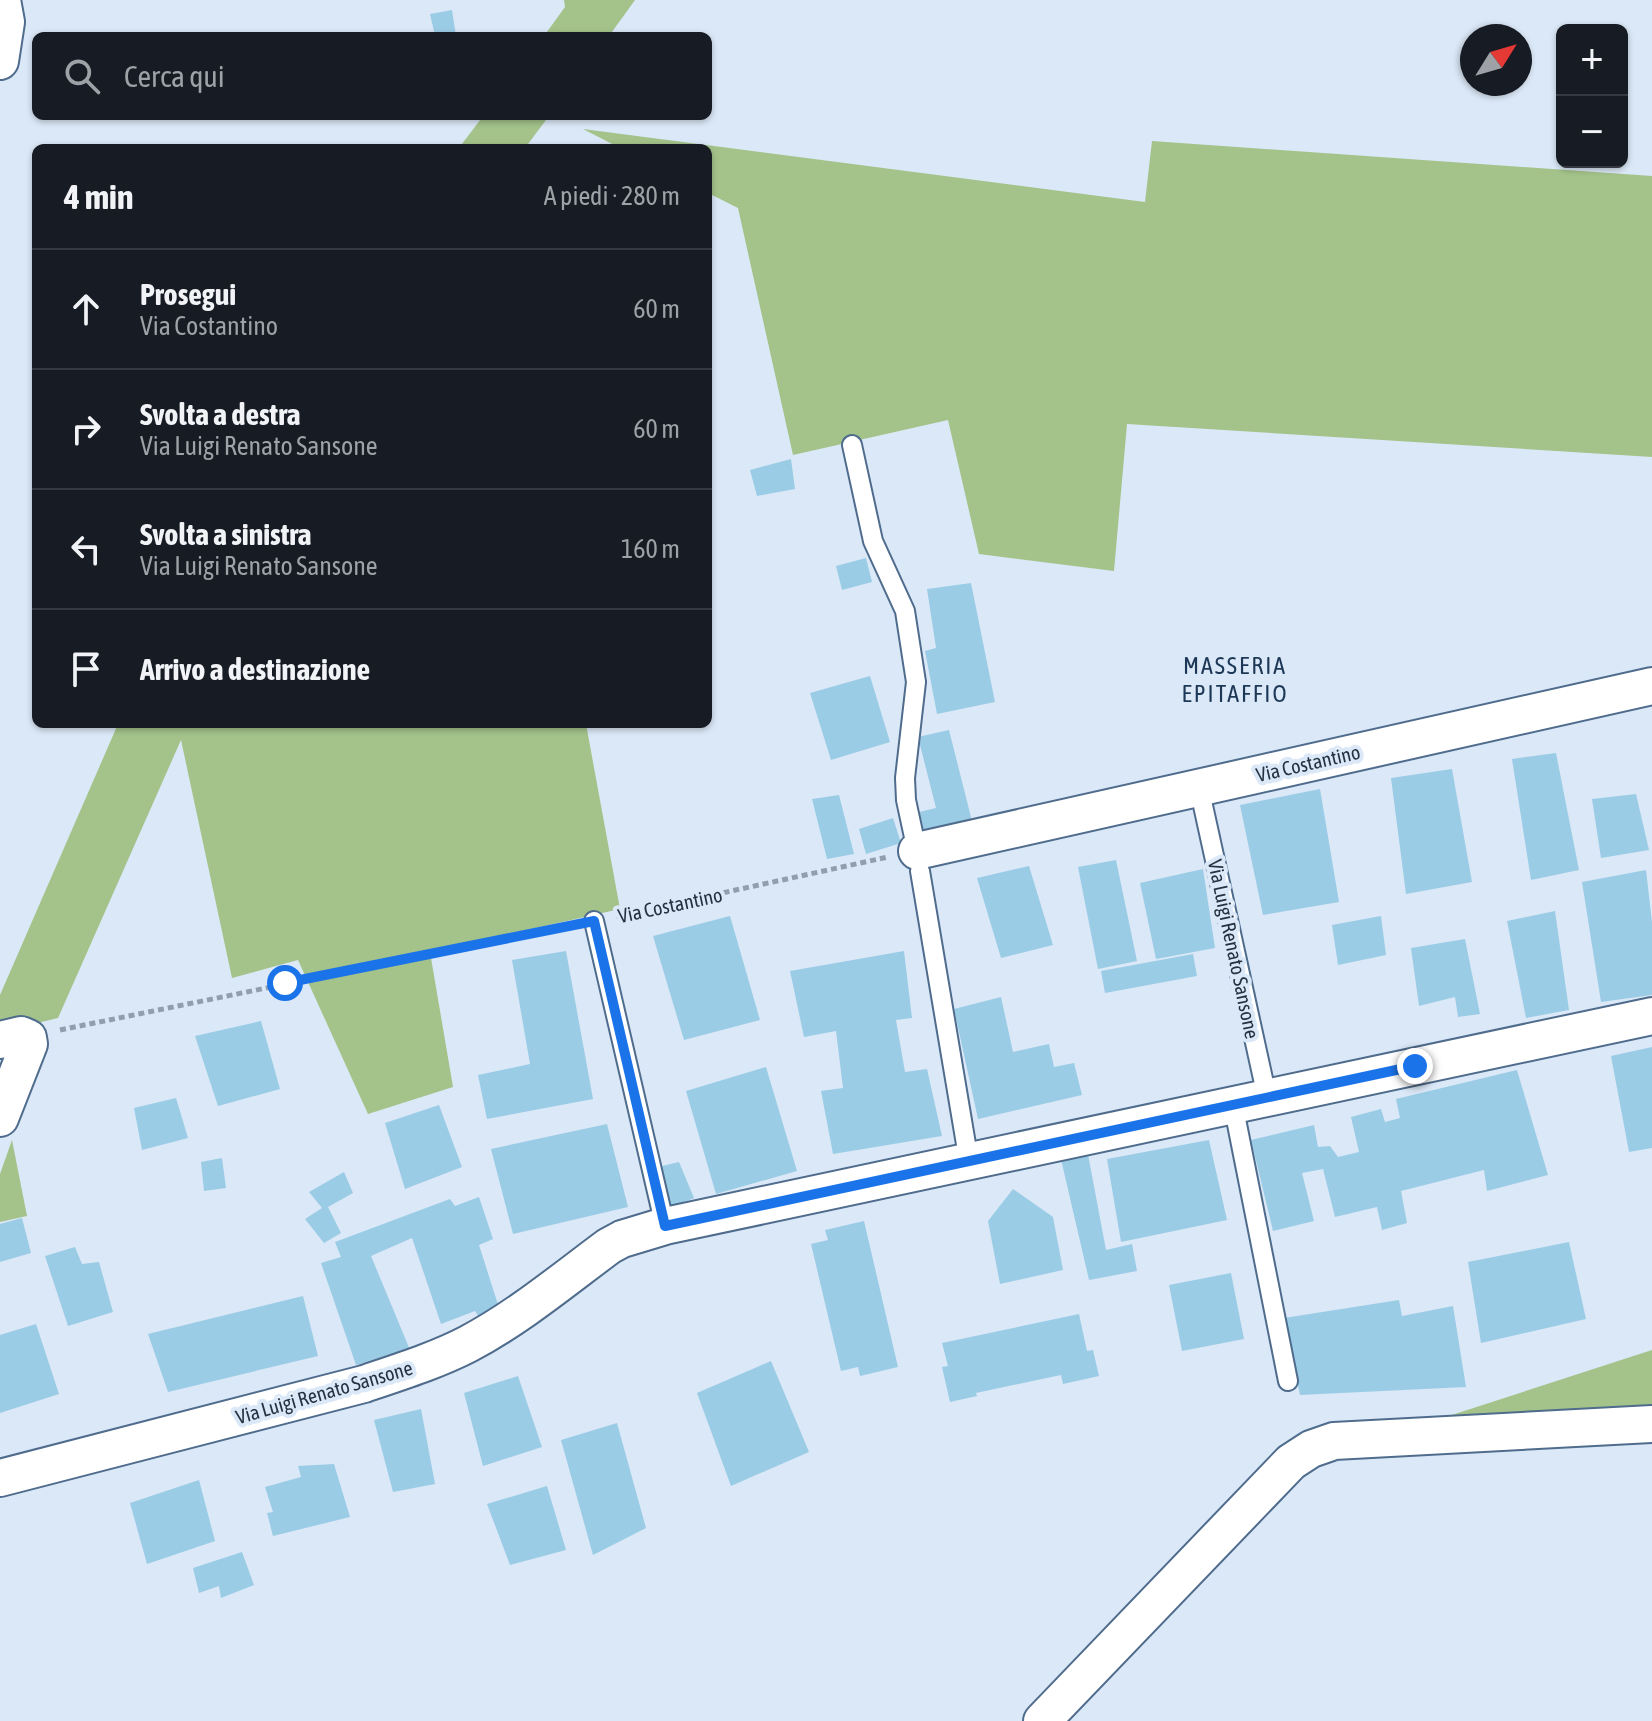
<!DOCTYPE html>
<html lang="it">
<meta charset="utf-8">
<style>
body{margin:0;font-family:"Asap Condensed",sans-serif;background:#242831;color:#f1f3f6}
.controls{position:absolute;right:24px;top:24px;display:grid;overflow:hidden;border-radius:12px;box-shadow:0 2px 6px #0004}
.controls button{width:72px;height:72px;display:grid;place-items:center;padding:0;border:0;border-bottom:2px solid #363941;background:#171b24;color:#f1f3f6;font:40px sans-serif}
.compass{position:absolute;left:1460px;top:24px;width:72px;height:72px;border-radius:50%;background:#171b24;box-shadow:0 2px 6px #0004;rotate:53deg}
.stop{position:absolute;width:24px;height:24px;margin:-18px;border:6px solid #1a73e8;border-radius:50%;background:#fff}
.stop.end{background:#1a73e8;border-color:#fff;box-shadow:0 2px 8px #0008}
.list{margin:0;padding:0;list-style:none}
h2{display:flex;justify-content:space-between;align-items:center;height:104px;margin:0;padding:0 32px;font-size:34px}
h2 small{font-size:26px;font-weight:400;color:#9ea1a6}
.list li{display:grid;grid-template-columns:52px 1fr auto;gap:24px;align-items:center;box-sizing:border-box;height:120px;padding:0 32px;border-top:2px solid #363941}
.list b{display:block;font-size:30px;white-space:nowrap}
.list p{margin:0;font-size:26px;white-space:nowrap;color:#9ea1a6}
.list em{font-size:26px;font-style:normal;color:#9ea1a6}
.icon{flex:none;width:44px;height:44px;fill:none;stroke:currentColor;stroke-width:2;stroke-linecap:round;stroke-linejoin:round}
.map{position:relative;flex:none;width:1652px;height:1721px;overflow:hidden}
.search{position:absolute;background:#171b24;box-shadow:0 2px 6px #0004;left:32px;top:32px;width:680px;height:88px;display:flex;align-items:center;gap:20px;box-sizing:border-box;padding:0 28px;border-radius:12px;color:#9ea1a6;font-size:30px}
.panel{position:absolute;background:#171b24;box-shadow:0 2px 6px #0004;left:32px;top:144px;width:680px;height:584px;border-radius:12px}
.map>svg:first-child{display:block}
.green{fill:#a4c38a}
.building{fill:#9bcce6}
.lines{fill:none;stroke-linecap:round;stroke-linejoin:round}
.service-casing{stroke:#4f6c8d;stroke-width:22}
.minor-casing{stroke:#4f6c8d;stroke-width:40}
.path{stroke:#919ead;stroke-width:5;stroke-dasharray:6 4;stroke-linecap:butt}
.service{stroke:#fff;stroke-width:18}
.minor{stroke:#fff;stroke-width:36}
.route{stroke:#1a73e8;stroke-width:10}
.labels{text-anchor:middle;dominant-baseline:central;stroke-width:8;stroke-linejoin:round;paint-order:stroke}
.street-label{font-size:20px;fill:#253241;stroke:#dbe8f7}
.quarter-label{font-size:24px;letter-spacing:2px;fill:#1c3856;stroke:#dbe8f7}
</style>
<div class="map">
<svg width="1652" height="1721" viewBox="0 0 1652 1721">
<rect width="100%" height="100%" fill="#dbe8f7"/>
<g class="green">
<path d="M564 0H635L609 36H544L565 7Z"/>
<path d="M483 116H549L525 148H459Z"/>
<path d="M583 129 1145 202 1152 141 1652 176V457L1127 424 1114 571 979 554 948 420 793 455 738 208 708 193V148H620Z"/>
<path d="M118 724H586L620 909 430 952 453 1087 368 1114 298 960 232 978 181 740 58 1018 0 1032V995Z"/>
<path d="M12 1140 27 1216 0 1222V1174Z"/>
<path d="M1652 1350V1421L1427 1423Z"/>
</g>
<g class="building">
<path d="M452 10 456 36H435L430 14Z"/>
<path d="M791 459 795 489 757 496 750 470Z"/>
<path d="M866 558 872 582 842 590 836 566Z"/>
<path d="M971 583 995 702 937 714 925 651 936 648 927 589Z"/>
<path d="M870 676 890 742 831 760 810 693Z"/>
<path d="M949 730 973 825 921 837 915 813 936 808 918 737Z"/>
<path d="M1556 753 1579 870 1531 880 1512 759Z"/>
<path d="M1452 769 1472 882 1406 894 1391 778Z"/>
<path d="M1320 789 1339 902 1263 915 1240 805Z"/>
<path d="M1636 794 1649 850 1601 858 1592 799Z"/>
<path d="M839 795 854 854 827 859 812 799Z"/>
<path d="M893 818 901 843 866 854 859 829Z"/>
<path d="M1116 860 1137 961 1098 969 1078 867Z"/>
<path d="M1029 866 1053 945 1001 958 977 878Z"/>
<path d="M1203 869 1215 948 1156 959 1140 883Z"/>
<path d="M1646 870 1652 922V995L1601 1002 1582 882Z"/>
<path d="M1555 911 1569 1010 1526 1018 1507 921Z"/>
<path d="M730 916 760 1020 684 1040 653 936Z"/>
<path d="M1381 916 1386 955 1338 965 1332 925Z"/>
<path d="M1465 939 1480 1014 1458 1017 1455 997 1419 1006 1411 948Z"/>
<path d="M566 951 593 1099 487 1119 478 1075 530 1064 512 960Z"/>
<path d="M904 951 912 1018 896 1020 905 1072 927 1069 942 1136 833 1154 821 1091 843 1088 836 1031 804 1037 790 971Z"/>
<path d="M1193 954 1197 976 1105 993 1101 971Z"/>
<path d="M1001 997 1013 1052 1049 1044 1054 1067 1074 1063 1082 1095 978 1119 954 1009Z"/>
<path d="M261 1021 280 1089 218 1106 195 1036Z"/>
<path d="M1652 1047V1148L1629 1152 1611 1056Z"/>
<path d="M766 1067 797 1171 716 1194 686 1091Z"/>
<path d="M1517 1070 1548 1175 1487 1191 1484 1170 1401 1191 1407 1223 1382 1230 1377 1207 1335 1217 1323 1169 1302 1173 1314 1221 1273 1231 1251 1140 1314 1125 1318 1147 1330 1146 1338 1157 1359 1152 1351 1117 1381 1109 1385 1122 1400 1118 1396 1099Z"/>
<path d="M176 1098 188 1138 142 1150 134 1108Z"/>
<path d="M439 1105 462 1167 405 1189 385 1123Z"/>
<path d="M607 1124 628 1207 513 1234 491 1149Z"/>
<path d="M1209 1140 1227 1220 1121 1242 1107 1159Z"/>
<path d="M1087 1149 1106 1250 1132 1244 1137 1271 1089 1280 1060 1155Z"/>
<path d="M222 1158 226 1188 204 1191 201 1162Z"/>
<path d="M679 1162 694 1198 666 1209 658 1167Z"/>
<path d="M344 1172 353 1193 328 1207 341 1233 324 1243 305 1219 322 1208 309 1192Z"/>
<path d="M1013 1189 1053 1217 1063 1270 1000 1284 988 1221Z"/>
<path d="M479 1197 493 1239 479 1245 501 1314 481 1320 475 1311 441 1324 412 1238 371 1256 415 1362 395 1368 386 1356 356 1365 321 1263 341 1257 335 1242 450 1199 455 1206Z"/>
<path d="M22 1218 31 1253 0 1262V1224Z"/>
<path d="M864 1221 898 1367 860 1376 858 1367 841 1371 811 1244 828 1240 825 1230Z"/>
<path d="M1569 1242 1586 1319 1481 1343 1468 1262Z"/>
<path d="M75 1247 82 1264 99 1262 113 1312 68 1326 45 1256Z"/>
<path d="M1231 1273 1244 1339 1182 1351 1169 1285Z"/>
<path d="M303 1296 318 1356 168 1392 148 1334Z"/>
<path d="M1399 1300 1402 1316 1453 1306 1466 1387 1300 1395 1284 1318Z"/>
<path d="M1079 1314 1087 1351 1093 1350 1099 1376 1063 1384 1061 1375 976 1393 977 1396 950 1402 942 1367 948 1366 942 1343Z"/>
<path d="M36 1324 59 1394 0 1413V1335Z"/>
<path d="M771 1361 809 1452 731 1486 697 1393Z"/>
<path d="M518 1376 542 1447 483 1466 464 1393Z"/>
<path d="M421 1409 435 1484 393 1492 374 1420Z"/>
<path d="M617 1423 646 1528 593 1555 561 1440Z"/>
<path d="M334 1464 350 1517 273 1536 267 1513 273 1512 265 1487 301 1477 298 1466Z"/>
<path d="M199 1480 215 1541 147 1564 130 1503Z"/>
<path d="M547 1486 566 1550 510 1565 487 1504Z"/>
<path d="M242 1552 254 1585 221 1598 219 1586 199 1593 193 1568Z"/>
</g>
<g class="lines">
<defs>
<g id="service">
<path d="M852 445 873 541 905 611 916 682 905 778 906 800 917 851"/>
<path d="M1202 801 1267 1097"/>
<path d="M920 871 969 1162"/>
<path d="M594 921 665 1226"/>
<path d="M1233 1104 1288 1381"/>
</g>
<g id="minor">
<path d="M0 61 6 22 2 0"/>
<path d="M917 851 1652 686"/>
<path d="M0 1040 21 1035 28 1038 29 1044 0 1118"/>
<path d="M0 1478 364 1384C399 1372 435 1361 468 1344 519 1317 563 1280 609 1246L622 1239 665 1226 1652 1016"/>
<path d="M1042 1721 1291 1462 1311 1449 1334 1441 1652 1424"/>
</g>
</defs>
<use href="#service" class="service-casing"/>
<use href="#minor" class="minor-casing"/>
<g class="path">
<path d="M616 916 888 857"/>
<path d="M60 1030 571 926"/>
</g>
<use href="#service" class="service"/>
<use href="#minor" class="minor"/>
</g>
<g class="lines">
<path class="route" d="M285 983 594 921 665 1226 1415 1066"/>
</g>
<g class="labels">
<g class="street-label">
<text transform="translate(1308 763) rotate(-13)">Via Costantino</text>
<text transform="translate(670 905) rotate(-12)">Via Costantino</text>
<text transform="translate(1234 949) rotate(78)">Via Luigi Renato Sansone</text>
<text transform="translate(324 1392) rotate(-16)">Via Luigi Renato Sansone</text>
</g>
<g class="quarter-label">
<text x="1235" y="665">MASSERIA<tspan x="1235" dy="28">EPITAFFIO</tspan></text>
</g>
</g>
</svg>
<div class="controls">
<button>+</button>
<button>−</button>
</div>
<svg class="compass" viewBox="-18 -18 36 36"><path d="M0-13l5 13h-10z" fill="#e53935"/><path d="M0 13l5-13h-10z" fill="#9ea1a6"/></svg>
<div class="stop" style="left:285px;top:983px"></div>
<div class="stop end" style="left:1415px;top:1066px"></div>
<div class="search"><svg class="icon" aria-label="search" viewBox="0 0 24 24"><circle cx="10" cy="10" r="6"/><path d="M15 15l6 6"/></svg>Cerca qui</div>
<section class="panel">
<h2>4 min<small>A piedi · 280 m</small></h2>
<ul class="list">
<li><svg class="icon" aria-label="ahead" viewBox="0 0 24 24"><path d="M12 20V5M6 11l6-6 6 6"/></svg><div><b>Prosegui</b><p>Via Costantino</p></div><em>60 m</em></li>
<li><svg class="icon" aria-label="right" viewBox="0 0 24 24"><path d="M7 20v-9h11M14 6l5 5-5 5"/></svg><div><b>Svolta a destra</b><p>Via Luigi Renato Sansone</p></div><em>60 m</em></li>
<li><svg class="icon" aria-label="left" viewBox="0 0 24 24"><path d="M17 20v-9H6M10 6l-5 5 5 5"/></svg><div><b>Svolta a sinistra</b><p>Via Luigi Renato Sansone</p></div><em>160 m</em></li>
<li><svg class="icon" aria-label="arrive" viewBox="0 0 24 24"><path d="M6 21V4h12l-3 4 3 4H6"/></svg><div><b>Arrivo a destinazione</b></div></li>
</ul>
</section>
</div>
